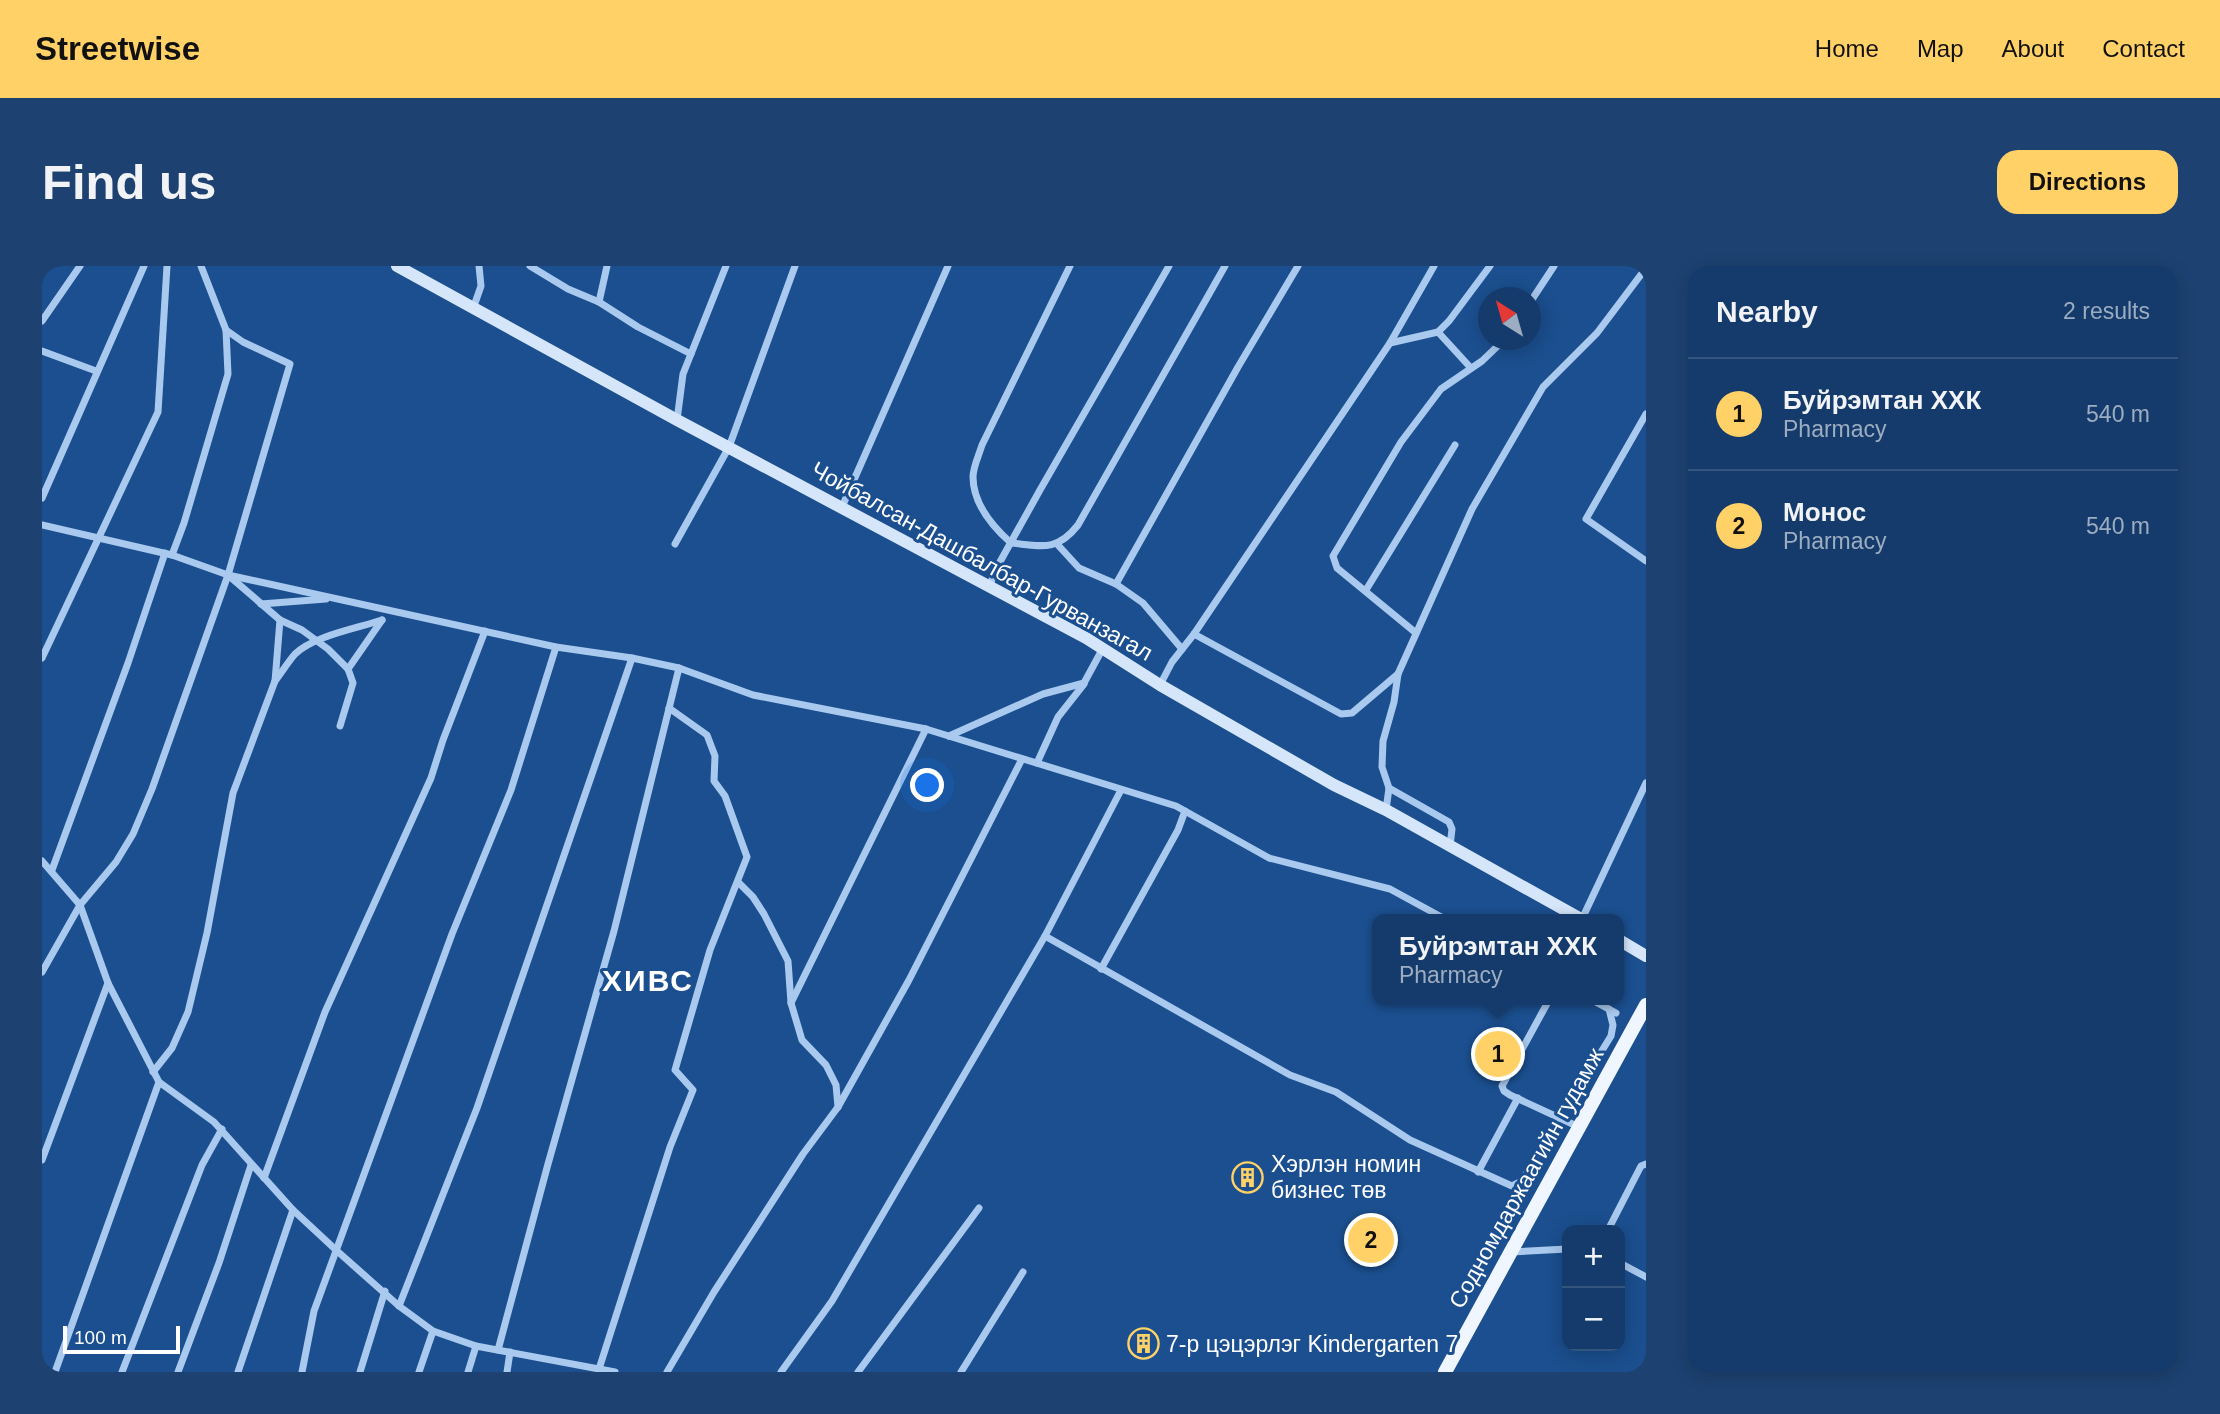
<!DOCTYPE html>
<meta charset="utf-8">
<style>
body{margin:0;font-family:Helvetica,sans-serif;background:#1d4271;color:#f1f3f6}
.controls{position:absolute;right:21px;bottom:21px;display:grid;overflow:hidden;border-radius:14px;box-shadow:0 4px 18px #0003}
.controls button{width:63px;height:63px;display:grid;place-items:center;padding:0;border:0;border-bottom:2px solid #33557e;background:#143b6b;color:#f1f3f6;font:35px sans-serif}
.compass{position:absolute;left:1436px;top:21px;width:63px;height:63px;border-radius:50%;background:#143b6b;box-shadow:0 4px 18px #0003;rotate:323deg}
.scale{position:absolute;left:21px;bottom:18px;width:117px;box-sizing:border-box;padding-left:7px;border:4px solid #fff;border-top:0;font-size:19px;line-height:24px;white-space:nowrap;color:#fff;-webkit-text-stroke:5px #1b4f8f;paint-order:stroke}
.you{position:absolute;left:886px;top:520px;width:24px;height:24px;margin:-18px;border:5px solid #fff;border-radius:50%;background:#1a73e8;box-shadow:0 0 0 10px #1a73e833}
.badge{display:grid;place-items:center;width:46px;height:46px;border-radius:50%;background:#ffd166;color:#111;font-size:23px;font-weight:700}
.pin{position:absolute;translate:-50% -50%;border:4px solid #fff;box-shadow:0 2px 7px #0006}
.popup{position:absolute;left:1330px;top:648px;width:252px;height:91px;box-sizing:border-box;display:grid;place-content:center;border-radius:14px;background:#143b6b;filter:drop-shadow(0 2px 5px #0005);font-size:23px;white-space:nowrap;color:#9dadc1}
.popup b{font-size:26px;color:#f1f3f6}
.popup::after{content:'';position:absolute;left:50%;top:100%;margin-left:-14px;border:14px solid transparent;border-top-color:#143b6b}
.list{margin:0;padding:0;list-style:none}
h2{display:flex;justify-content:space-between;align-items:center;height:91px;margin:0;padding:0 28px;font-size:30px}
h2 small{font-size:23px;font-weight:400;color:#9dadc1}
.list li{display:grid;grid-template-columns:46px 1fr auto;gap:21px;align-items:center;box-sizing:border-box;height:112px;padding:0 28px;border-top:2px solid #33557e}
.list b{display:block;font-size:26px;white-space:nowrap}
.list p{margin:0;font-size:23px;white-space:nowrap;color:#9dadc1}
.list em{font-size:23px;font-style:normal;color:#9dadc1}
.map{position:relative;flex:none;width:1604px;height:1106px;overflow:hidden;border-radius:21px}
header{display:flex;align-items:center;gap:42px;box-sizing:border-box;height:98px;padding:0 35px;background:#ffd166;color:#111}
header strong{font-size:33px}
nav{display:flex;gap:38px;margin-inline-start:auto;font-size:24px}
.intro{display:flex;align-items:center;justify-content:space-between;box-sizing:border-box;height:168px;padding:0 42px}
h1{margin:0;font-size:49px}
.button{padding:18px 32px;border-radius:21px;background:#ffd166;color:#111;font-size:24px;font-weight:700}
main{display:flex;gap:42px;padding:0 42px}
aside{flex:1;background:#143b6b;border-radius:21px;box-shadow:0 4px 18px #0003}
.map>svg:first-child{display:block}
.lines{fill:none;stroke-linecap:round;stroke-linejoin:round}
.street{stroke:#a9c9ee;stroke-width:7}
.secondary{stroke:#d6e6fa;stroke-width:12}
.primary{stroke:#f0f6ff;stroke-width:14}
.labels{text-anchor:middle;dominant-baseline:central;stroke-width:6;stroke-linejoin:round;paint-order:stroke}
.street-label{font-size:23px;fill:#fff;stroke:#1b4f8f}
.poi-label{font-size:23px;fill:#fff;stroke:#1b4f8f;text-anchor:start}
.district-label{font-size:30px;font-weight:bold;letter-spacing:2px;fill:#fff;stroke:#1b4f8f}
</style>
<header>
<strong>Streetwise</strong>
<nav><a>Home</a><a>Map</a><a>About</a><a>Contact</a></nav>
</header>
<div class="intro"><h1>Find us</h1><a class="button">Directions</a></div>
<main>
<div class="map">
<svg width="1604" height="1106" viewBox="0 0 1604 1106">
<rect width="100%" height="100%" fill="#1b4f8f"/>
<g class="lines">
<g class="street">
<path d="M488 0 526 23 557 36 596 61 649 88"/>
<path d="M1028 0 940 179C937 189 931 201 931 211 931 237 951 261 969 277 999 280 1015 286 1036 259L1183 0"/>
<path d="M1489 35 1512 0"/>
<path d="M557 36 565 0"/>
<path d="M432 40 439 20 437 0"/>
<path d="M0 55 38 0"/>
<path d="M1396 66 1428 101"/>
<path d="M1348 77 1392 0"/>
<path d="M0 85 54 105"/>
<path d="M1604 148 1544 253 1604 295"/>
<path d="M635 154 641 108 684 0"/>
<path d="M0 232 102 0"/>
<path d="M800 241 906 0"/>
<path d="M0 259 130 289 186 309 238 354 260 364 286 383 306 403 311 417 298 460"/>
<path d="M633 278 687 181 753 0"/>
<path d="M1015 278 1037 302 1074 318 1101 337 1140 383"/>
<path d="M130 289 142 257 186 108 184 64 159 0"/>
<path d="M186 309 514 381 590 392 637 402 711 429 884 463 1134 540 1227 592 1348 623 1403 653"/>
<path d="M1074 318 1196 101 1256 0"/>
<path d="M948 319 954 303 998 224 1127 0"/>
<path d="M1324 324 1413 179"/>
<path d="M219 338 284 333"/>
<path d="M1374 367 1295 302 1291 290 1359 176 1399 123 1440 95 1462 74"/>
<path d="M1152 368 1299 448 1310 447 1356 408 1430 243 1501 121 1555 67 1604 2"/>
<path d="M0 392 116 146 125 0"/>
<path d="M306 403 340 354"/>
<path d="M233 415C240 406 246 396 253 388 271 370 316 362 340 354"/>
<path d="M1118 419 1130 396 1152 368 1348 77 1396 66 1407 55 1448 0"/>
<path d="M907 470 1001 428 1042 417 1061 382"/>
<path d="M995 497 1016 451 1042 418"/>
<path d="M1347 522 1407 556 1410 563 1408 580"/>
<path d="M1344 544 1347 522 1340 501 1341 475 1352 436 1356 408"/>
<path d="M0 595 38 639 66 717 117 816 172 856 251 944 294 984 357 1040 391 1065 434 1080 573 1106"/>
<path d="M10 604 86 397 123 287"/>
<path d="M696 616 711 631 722 648 746 695 749 737 760 774 784 799 794 819 796 841"/>
<path d="M1540 653 1604 517"/>
<path d="M1003 670 1248 809 1294 826 1368 874 1470 920 1480 915 1516 851"/>
<path d="M1059 703 1136 564 1143 545"/>
<path d="M0 706 38 639 74 596 91 568 110 523 186 309 248 98 201 76 184 64"/>
<path d="M1507 734 1460 820 1462 825 1468 829 1537 861"/>
<path d="M1550 734 1574 747"/>
<path d="M749 737 884 463"/>
<path d="M111 806 130 782 146 746 165 667 191 527 233 415 238 354"/>
<path d="M1545 809 1569 770 1571 759 1567 743"/>
<path d="M0 894 66 717"/>
<path d="M1436 906 1476 832"/>
<path d="M222 912 283 746 389 512 401 474 443 365"/>
<path d="M1566 964 1599 900 1604 898"/>
<path d="M1470 986 1525 983"/>
<path d="M1578 997 1604 1011"/>
<path d="M357 1040 435 842 590 392"/>
<path d="M456 1084 506 898 572 665 637 402"/>
<path d="M557 1103 628 881 651 824 633 804 668 684 705 591 683 530 672 515 673 490 665 469 627 442"/>
<path d="M13 1106 117 816"/>
<path d="M80 1106 160 899 180 863"/>
<path d="M136 1106 177 997 209 899"/>
<path d="M196 1106 251 944"/>
<path d="M260 1106 272 1045 410 668 469 524 514 381"/>
<path d="M318 1106 343 1025"/>
<path d="M377 1106 391 1065"/>
<path d="M426 1106 434 1080"/>
<path d="M465 1106 468 1086"/>
<path d="M625 1106 672 1026 761 888 796 841 867 714 980 493"/>
<path d="M739 1106 790 1035 1003 670 1079 524"/>
<path d="M816 1106 937 942"/>
<path d="M919 1106 981 1006"/>
</g>
<g class="secondary">
<path d="M355 0 635 154 1044 372 1118 419 1292 519 1344 544 1539 653"/>
<path d="M1577 674 1604 690"/>
</g>
<path class="primary" d="M1403 1106 1604 739"/>
</g>
<defs>
<symbol id="building-ring" viewBox="-11 -11 22 22"><circle r="9.5" fill="#1b4f8f" stroke="#ffd166" stroke-width="1.5"/><path d="M-4-6H4V6H1V3H-1V6H-4ZM-2.5-4.3h1.7v1.8h-1.7ZM.8-4.3h1.7v1.8H.8ZM-2.5-1h1.7V.8h-1.7ZM.8-1h1.7V.8H.8Z" fill="#ffd166"/></symbol>
</defs>
<g fill-rule="evenodd">
<use href="#building-ring" x="1188" y="894" width="35" height="35"/>
<use href="#building-ring" x="1084" y="1060" width="35" height="35"/>
</g>
<g class="labels">
<g class="street-label">
<text transform="translate(940 295) rotate(29)">Чойбалсан-Дашбалбар-Гурванзагал</text>
<text transform="translate(1484 912) rotate(-61)">Содномдаржаагийн гудамж</text>
</g>
<g class="poi-label">
<text x="1229" y="898">Хэрлэн номин<tspan x="1229" dy="26">бизнес төв</tspan></text>
<text x="1124" y="1078">7-р цэцэрлэг Kindergarten 7</text>
</g>
<g class="district-label">
<text x="606" y="714">ХИВС</text>
</g>
</g>
</svg>
<div class="controls">
<button>+</button>
<button>−</button>
</div>
<svg class="compass" viewBox="-18 -18 36 36"><path d="M0-13l5 13h-10z" fill="#e53935"/><path d="M0 13l5-13h-10z" fill="#9dadc1"/></svg>
<div class="scale">100 m</div>
<div class="you"></div>
<div class="pin badge" style="left:1456px;top:788px">1</div>
<div class="popup"><b>Буйрэмтан ХХК</b>Pharmacy</div>
<div class="pin badge" style="left:1329px;top:974px">2</div>
</div>
<aside>
<h2>Nearby<small>2 results</small></h2>
<ul class="list">
<li><span class="badge">1</span><div><b>Буйрэмтан ХХК</b><p>Pharmacy</p></div><em>540 m</em></li>
<li><span class="badge">2</span><div><b>Монос</b><p>Pharmacy</p></div><em>540 m</em></li>
</ul>
</aside>
</main>
